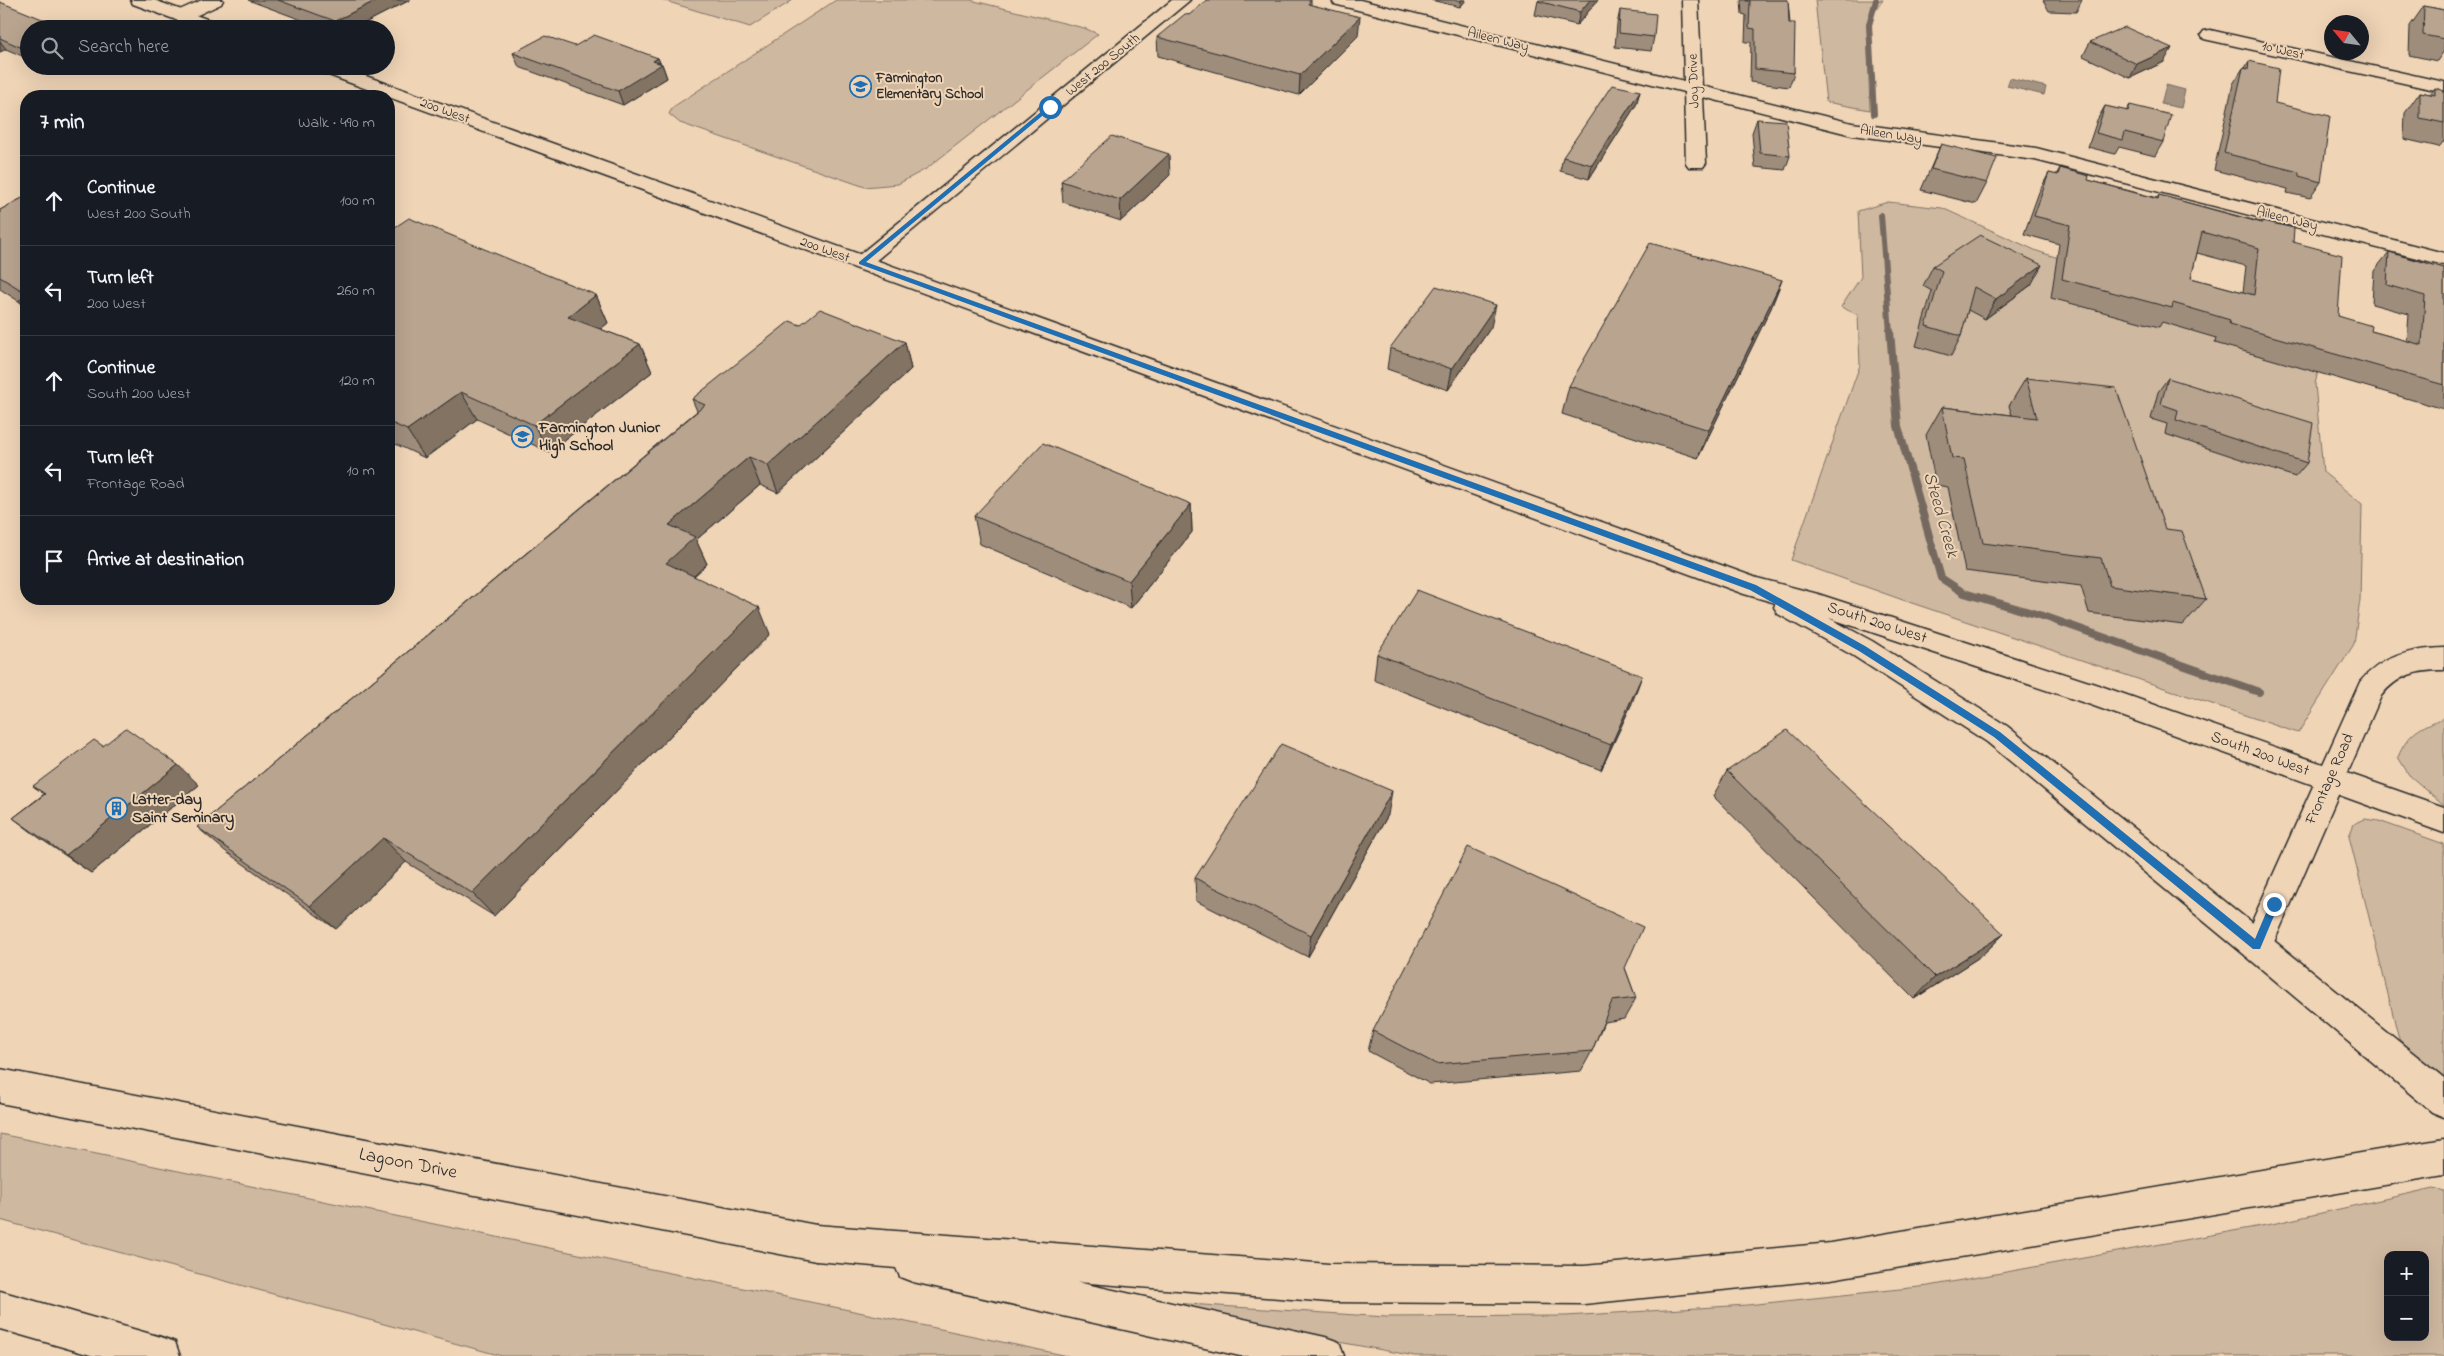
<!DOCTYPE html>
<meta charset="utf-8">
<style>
body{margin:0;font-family:"Indie Flower",sans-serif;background:#20242c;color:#f1f3f6}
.controls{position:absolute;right:15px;bottom:15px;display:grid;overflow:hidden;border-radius:10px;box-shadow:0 5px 20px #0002}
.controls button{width:45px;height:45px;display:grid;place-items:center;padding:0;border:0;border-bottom:1px solid #363941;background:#171b24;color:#f1f3f6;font:25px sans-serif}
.compass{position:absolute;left:2324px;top:15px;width:45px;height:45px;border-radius:50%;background:#171b24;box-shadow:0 5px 20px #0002;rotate:299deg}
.stop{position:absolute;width:15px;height:15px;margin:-11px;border:4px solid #1f6fb2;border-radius:50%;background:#fff}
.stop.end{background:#1f6fb2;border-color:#fff;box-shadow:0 1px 5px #0008}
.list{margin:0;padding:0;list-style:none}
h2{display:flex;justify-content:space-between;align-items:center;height:65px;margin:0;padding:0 20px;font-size:21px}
h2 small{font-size:16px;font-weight:400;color:#9ea1a6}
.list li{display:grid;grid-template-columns:32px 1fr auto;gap:15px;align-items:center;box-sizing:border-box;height:90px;padding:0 20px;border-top:1px solid #363941}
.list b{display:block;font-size:19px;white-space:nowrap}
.list p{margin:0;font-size:16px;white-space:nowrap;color:#9ea1a6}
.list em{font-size:16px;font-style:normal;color:#9ea1a6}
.icon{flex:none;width:28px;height:28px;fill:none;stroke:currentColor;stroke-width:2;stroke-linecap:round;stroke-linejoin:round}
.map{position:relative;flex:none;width:2444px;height:1356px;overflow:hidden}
.search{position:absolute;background:#171b24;box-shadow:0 5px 20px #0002;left:20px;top:20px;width:375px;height:55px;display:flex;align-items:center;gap:12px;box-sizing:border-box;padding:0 18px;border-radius:28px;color:#9ea1a6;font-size:19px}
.panel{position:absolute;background:#171b24;box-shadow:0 5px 20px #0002;left:20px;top:90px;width:375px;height:515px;border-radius:20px}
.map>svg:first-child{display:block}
.green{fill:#cfb8a0;stroke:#7d7266;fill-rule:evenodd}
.water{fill:#a49381;stroke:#74695f}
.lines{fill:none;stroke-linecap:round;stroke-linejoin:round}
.stream-far1{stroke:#74695f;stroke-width:6}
.stream{stroke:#74695f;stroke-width:8}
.minor-casing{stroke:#2b2b2b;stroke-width:3}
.tertiary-casing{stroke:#2b2b2b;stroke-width:3}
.secondary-casing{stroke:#2b2b2b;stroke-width:3}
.motorway-casing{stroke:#2b2b2b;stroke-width:3}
.minor{fill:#efd4b6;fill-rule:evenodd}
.tertiary{fill:#efd4b6;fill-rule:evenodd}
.secondary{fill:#efd4b6;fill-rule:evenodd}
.motorway{fill:#efd4b6;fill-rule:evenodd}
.wall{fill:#9f8d7b;stroke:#2b2b2b;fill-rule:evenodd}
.shaded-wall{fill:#827364;stroke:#2b2b2b}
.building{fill:#b9a48f;stroke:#2b2b2b;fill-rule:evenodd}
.route{fill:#1f6fb2}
.labels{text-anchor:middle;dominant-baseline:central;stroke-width:4;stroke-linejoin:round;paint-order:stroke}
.far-street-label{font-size:14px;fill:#2b2b2b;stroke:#efd4b6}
.far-poi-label{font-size:14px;font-weight:bold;fill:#2b2b2b;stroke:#efd4b6;text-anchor:start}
.poi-label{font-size:16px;font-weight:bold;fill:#2b2b2b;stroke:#efd4b6;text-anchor:start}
.street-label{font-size:16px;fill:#2b2b2b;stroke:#efd4b6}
.water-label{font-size:18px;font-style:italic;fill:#494540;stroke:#efd4b6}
.near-street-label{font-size:19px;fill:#2b2b2b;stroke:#efd4b6}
</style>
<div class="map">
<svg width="2444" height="1356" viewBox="0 0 2444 1356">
<rect width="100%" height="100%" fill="#efd4b6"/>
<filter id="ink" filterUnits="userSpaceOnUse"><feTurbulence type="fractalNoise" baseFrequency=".02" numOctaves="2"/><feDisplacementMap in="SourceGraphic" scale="10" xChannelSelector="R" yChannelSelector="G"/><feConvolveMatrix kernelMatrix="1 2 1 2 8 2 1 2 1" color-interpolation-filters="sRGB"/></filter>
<g filter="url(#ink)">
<g class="green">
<path d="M662 0H793L750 27Z"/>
<path d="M836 0H970L1084 28 1098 34 926 169 898 184 865 187 680 123 669 114 673 107Z"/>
<path d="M1815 0H1883L1867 23 1870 110 1826 102Z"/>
<path d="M1888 202 1942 208 2037 251 2324 346 2315 384 2323 472 2362 504 2360 600 2354 644 2298 733 1900 599 1791 560 1860 365 1858 315 1841 307 1861 277 1858 211Z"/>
<path d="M2444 718V805L2409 775 2398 757C2408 733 2420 727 2444 718Z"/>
<path d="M2365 819 2379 821 2444 844V1081L2421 1062 2399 1039 2349 836 2354 824Z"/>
<path d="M0 1134 945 1330 1068 1356H502L0 1220Z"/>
<path d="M2434 1188 2444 1191V1356H1415L1170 1311 1173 1303 1386 1317 1566 1316 1747 1305 1929 1286 2272 1224ZM2388 1255H2425V1337H2388Z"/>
</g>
<g class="water">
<path d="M2010 78 2046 87 2044 95 2007 86Z"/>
<path d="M2166 85 2185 90 2181 108 2161 104Z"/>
</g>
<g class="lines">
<g class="stream-far1">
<path d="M1874 114 1869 25 1876 0"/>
<path d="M1881 215 1890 333"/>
</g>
<path class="stream" d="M1890 331 1898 426 1941 578 1964 593 2046 617 2259 692"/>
<defs>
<g id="minor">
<path d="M202 0H223L221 4 187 20H175L173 16 175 12Z"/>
<path d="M1172 0H1190L868 267 861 269 854 267 851 263 854 259Z"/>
<path d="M1332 0H1360L1684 81 1682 0H1698L1702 86 1852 123 2036 148 2444 253V265L2035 160 1852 135 1703 97 1706 163 1703 167H1689L1686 163 1684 92 1334 4Z"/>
<path d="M2210 30 2444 82V92L2204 39 2201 35 2204 31Z"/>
</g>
<g id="tertiary">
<path d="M2444 648V670C2418 670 2398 674 2381 696L2268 956 2257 961 2246 956 2241 946 2360 682C2381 656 2412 649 2444 648Z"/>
<path d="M0 1069 816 1225 829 1230 834 1243 829 1256 816 1261 0 1103Z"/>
</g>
<g id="secondary">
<path d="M131 0H154L223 25 225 29H201L133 4Z"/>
<path d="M312 66H338L1757 578 1818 594 2101 686 2340 770 2345 779 2340 788 2330 791 2091 705 1829 618 1872 641 2007 726 2268 936 2273 946 2268 956 2257 961 2246 956 1987 742 1852 655 1778 614 1774 607 1776 603 1744 594 315 70Z"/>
</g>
<g id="motorway">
<path d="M2330 767 2444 807V833L2320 788 2315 779 2320 770Z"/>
<path d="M2257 931 2268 936 2444 1078V1117L2432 1112 2246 956 2241 946 2246 936Z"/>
<path d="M2444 1139V1175L1831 1279 1584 1304 1329 1302 1077 1282 1325 1337 1339 1342 1344 1356H1240L913 1282 900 1277 896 1268 816 1261 803 1256 798 1243 803 1230 816 1225 1329 1264 1584 1266 1831 1243Z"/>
<path d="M0 1291 161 1337 175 1342 180 1356H94L0 1329Z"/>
</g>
</defs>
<use href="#minor" class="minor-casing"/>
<use href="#tertiary" class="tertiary-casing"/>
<use href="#secondary" class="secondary-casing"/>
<use href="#motorway" class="motorway-casing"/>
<use href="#minor" class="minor"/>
<use href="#tertiary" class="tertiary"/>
<use href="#secondary" class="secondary"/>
<use href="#motorway" class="motorway"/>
</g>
<g class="wall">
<path d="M248 0H410L353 29H326Z"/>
<path d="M1311 0V5L1358 36 1299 95 1158 56 1157 37 1189 15Z"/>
<path d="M1431 0H1466L1460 7Z"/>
<path d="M1598 0 1577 25 1535 15 1538 1Z"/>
<path d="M1741 0H1788L1794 73 1789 87 1750 82 1751 42H1745L1746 15 1742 14Z"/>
<path d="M2043 0H2082L2076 12 2049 11Z"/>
<path d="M0 2 29 29V59L6 49 0 52Z"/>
<path d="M2424 6 2444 10V51L2437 61 2409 55 2410 26Z"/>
<path d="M1620 10 1654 37 1651 51 1615 47 1617 24Z"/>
<path d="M2090 42 2164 62 2130 78 2083 56Z"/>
<path d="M575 46 658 58 660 63 662 64 667 78 623 105 519 67 513 53Z"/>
<path d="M2249 61 2275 103 2321 182 2310 198 2287 193 2288 189 2214 170 2233 84 2243 68H2245Z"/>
<path d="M2435 88 2444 91V142H2443L2439 147 2404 139 2405 113 2420 92 2430 94Z"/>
<path d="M1640 91 1636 105 1589 179 1560 171 1563 157Z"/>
<path d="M2130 105 2163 142 2155 156 2119 147 2115 154 2088 147 2097 120 2105 106 2126 111Z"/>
<path d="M1757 119 1790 156 1785 170 1755 167 1752 133Z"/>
<path d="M1941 144 1987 183 1976 204 1921 190Z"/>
<path d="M2060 168 2088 180 2157 198 2159 195 2261 222 2262 221 2293 242 2338 316 2371 331 2407 341 2409 314 2372 304 2374 271 2389 252 2444 268V409L2215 343 2216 338 2162 322 2159 327 2051 298 2059 244 2024 234 2039 192 2049 173 2056 175ZM2197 253 2246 266 2243 292 2191 278Z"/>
<path d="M1170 175 1121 221 1063 202 1061 181Z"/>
<path d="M26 196V309L20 302 0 289V210Z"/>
<path d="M389 231 596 295 608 323 600 329 640 344 652 372 549 452 477 419 425 458 389 441Z"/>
<path d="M1933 266 2031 285 1985 319 1968 310 1961 336 1951 356 1916 346 1932 291 1923 286Z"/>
<path d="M1782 280 1771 308 1698 458 1562 414 1569 386Z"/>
<path d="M800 325 905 342 911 369 778 493 760 485 696 540 707 564 694 576 770 634 494 916 406 862 336 929 225 851 197 827 697 411 692 399Z"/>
<path d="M1491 327 1448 390 1387 369 1390 348Z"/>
<path d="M2026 378 2165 529 2206 599 2183 625 2089 613 2081 586 1965 571 1948 487 1936 485 1926 435 1942 407 2012 415 2009 406Z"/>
<path d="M2168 378 2307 463 2295 477 2165 434 2167 424 2151 419 2158 392Z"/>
<path d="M1191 504 1192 532 1131 608 980 544 974 516Z"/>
<path d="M1377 654 1632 703 1601 770 1374 680Z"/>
<path d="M103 746 199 785 91 873 38 837 13 818 44 794 33 786Z"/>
<path d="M1727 771 2004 934 1981 956 1914 999 1713 796Z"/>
<path d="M1388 815 1308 957 1196 901 1195 878Z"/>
<path d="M1625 968 1636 998 1624 1019 1604 1022 1592 1051 1581 1071 1430 1084 1368 1051 1373 1031Z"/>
</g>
<g class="shaded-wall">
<path d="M377 0H410L353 29H339L335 21Z"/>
<path d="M1461 0H1466L1460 7Z"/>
<path d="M1590 0H1598L1577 25 1580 12Z"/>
<path d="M1360 17 1358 36 1299 95 1300 75Z"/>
<path d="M0 41 6 49 0 52Z"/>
<path d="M2172 48 2164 62 2130 78 2137 64Z"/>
<path d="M658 58 661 65 662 64 667 78 623 105 618 91 653 61Z"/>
<path d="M1640 91 1636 105 1589 179 1592 165Z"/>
<path d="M1169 154 1170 175 1121 221 1120 200Z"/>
<path d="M2042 265 2031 285 1985 319 1996 299Z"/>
<path d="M1782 280 1771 308 1698 458 1709 430Z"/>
<path d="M596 295 608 323 581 345 568 317Z"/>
<path d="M1496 305 1491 327 1448 390 1452 369Z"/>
<path d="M905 342 911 369 778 493 768 465Z"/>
<path d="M640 344 652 372 549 452 534 425Z"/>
<path d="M461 392 477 419 425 458 407 430Z"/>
<path d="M749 457 760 485 696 540 707 564 679 590 666 563 669 525Z"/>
<path d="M1191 504 1192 532 1131 608 1129 581Z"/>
<path d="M759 607 770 634 494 916 472 893Z"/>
<path d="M1642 676 1632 703 1601 770 1611 745Z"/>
<path d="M178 765 199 785 91 873 66 855Z"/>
<path d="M1392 791 1388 815 1308 957 1311 935Z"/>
<path d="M383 838 406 862 336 929 310 906Z"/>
<path d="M2004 934 1981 956 1914 999 1935 977Z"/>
</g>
<g class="building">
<path d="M278 0H377L335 21Z"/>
<path d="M1207 0H1311L1308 4 1360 17 1300 75 1157 37 1185 14 1189 15Z"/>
<path d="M1539 0H1590L1580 12 1538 1Z"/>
<path d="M1746 0H1788L1789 23H1795L1794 73 1755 69V29L1749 28 1750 1H1746Z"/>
<path d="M0 2 67 29H29V51L0 38Z"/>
<path d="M2424 6 2444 10V39L2423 35Z"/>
<path d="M1620 10 1656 14 1654 37 1619 33Z"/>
<path d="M2125 27 2172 48 2137 64 2090 42Z"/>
<path d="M594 35 658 58 653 61 662 64 618 91 513 53 545 36 575 46Z"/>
<path d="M2249 61 2279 68 2275 103 2330 116 2321 182 2299 176V172L2224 153 2243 68 2248 69Z"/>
<path d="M1612 85 1640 91 1592 165 1563 157Z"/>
<path d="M2435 88 2444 91V123L2420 118V92L2435 95Z"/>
<path d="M2130 105 2171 115 2163 142 2125 132 2123 140 2096 133 2105 106 2128 111Z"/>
<path d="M1757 119 1786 121 1790 156 1760 153Z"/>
<path d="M1112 136 1169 154 1120 200 1061 181Z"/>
<path d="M1941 144 1997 158 1987 183 1931 169Z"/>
<path d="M2060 168 2089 176 2088 180 2158 199 2159 195 2262 223V221L2294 228 2293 242 2342 255 2338 316 2372 326 2371 331 2422 345 2425 296 2387 285 2389 252 2444 268V385L2229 324 2230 320 2173 303 2172 308 2062 279 2070 225 2034 216 2049 173 2058 175ZM2202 232 2259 248 2254 295 2191 278Z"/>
<path d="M26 196V293L0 277V210Z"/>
<path d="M409 218 596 295 568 317 640 344 534 425 461 392 407 430 389 422V231Z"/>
<path d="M1980 235 2042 265 1996 299 1974 287 1961 336 1926 326 1942 271 1933 266Z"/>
<path d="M1650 243 1782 280 1709 430 1569 386Z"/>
<path d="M1436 286 1496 305 1452 369 1390 348Z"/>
<path d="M26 297V306L19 300Z"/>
<path d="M820 309 905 342 768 465 749 457 669 525 695 537 666 563 759 607 472 893 383 838 310 906 197 827 705 405 692 399 790 321 800 325Z"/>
<path d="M2026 378 2116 388 2165 529 2182 531 2206 599 2110 586 2101 558 1983 543 1964 459 1952 458 1942 407 2037 418Z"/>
<path d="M2168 378 2313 423 2307 463 2176 420 2178 410 2161 404Z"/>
<path d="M1043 443 1191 504 1129 581 974 516Z"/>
<path d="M1417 590 1642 676 1611 745 1377 654Z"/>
<path d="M126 728 178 765 66 855 13 818 45 794 33 786 94 740 103 746Z"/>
<path d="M1787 730 2004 934 1935 977 1727 771Z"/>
<path d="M1281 744 1392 791 1311 935 1195 878Z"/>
<path d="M1468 847 1643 927 1625 968 1636 998 1612 1001 1592 1051 1436 1064 1373 1031Z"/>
</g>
</g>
<path class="route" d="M1048 106 1053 107 866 262 1756 585 1865 646 2000 732 2255 939 2271 901H2278L2279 904 2260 949H2253L1994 737 1859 651 1750 590 859 264V262Z"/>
<defs>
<symbol id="school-ring" viewBox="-11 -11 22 22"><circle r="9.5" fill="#efd4b6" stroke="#1f6fb2" stroke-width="1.5"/><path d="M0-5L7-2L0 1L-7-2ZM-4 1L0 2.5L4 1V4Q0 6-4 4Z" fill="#1f6fb2"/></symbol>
<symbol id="building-ring" viewBox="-11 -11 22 22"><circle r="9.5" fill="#efd4b6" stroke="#1f6fb2" stroke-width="1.5"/><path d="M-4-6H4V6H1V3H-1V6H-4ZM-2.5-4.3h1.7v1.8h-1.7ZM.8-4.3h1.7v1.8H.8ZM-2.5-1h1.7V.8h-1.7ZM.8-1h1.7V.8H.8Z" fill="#1f6fb2"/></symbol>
</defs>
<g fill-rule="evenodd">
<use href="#school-ring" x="848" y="74" width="25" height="25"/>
<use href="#school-ring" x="510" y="424" width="25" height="25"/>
<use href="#building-ring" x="104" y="796" width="25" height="25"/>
</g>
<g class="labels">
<g class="far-street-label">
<text transform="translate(1498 40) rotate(14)">Aileen Way</text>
<text transform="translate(2283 51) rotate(13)">10 West</text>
<text transform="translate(1103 65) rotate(-39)">West 200 South</text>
<text transform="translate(1694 81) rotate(-92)">Joy Drive</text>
<text transform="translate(445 111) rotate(20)">200 West</text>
<text transform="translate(1891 135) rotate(9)">Aileen Way</text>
<text transform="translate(2287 219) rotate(14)">Aileen Way</text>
<text transform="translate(825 250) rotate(20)">200 West</text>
</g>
<g class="far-poi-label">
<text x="876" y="78">Farmington<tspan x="876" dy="16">Elementary School</tspan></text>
</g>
<g class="poi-label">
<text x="539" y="428">Farmington Junior<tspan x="539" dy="18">High School</tspan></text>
<text x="132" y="800">Latter-day<tspan x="132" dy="18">Saint Seminary</tspan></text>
</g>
<g class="street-label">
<text transform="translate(1877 623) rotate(18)">South 200 West</text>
<text transform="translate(2260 754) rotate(20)">South 200 West</text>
<text transform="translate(2330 779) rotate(-66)">Frontage Road</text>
</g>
<g class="water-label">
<text transform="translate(1940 515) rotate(74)">Steed Creek</text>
</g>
<g class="near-street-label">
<text transform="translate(408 1164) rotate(11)">Lagoon Drive</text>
</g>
</g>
</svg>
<div class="controls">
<button>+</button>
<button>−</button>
</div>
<svg class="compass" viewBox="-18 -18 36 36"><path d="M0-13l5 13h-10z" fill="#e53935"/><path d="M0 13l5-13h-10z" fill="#9ea1a6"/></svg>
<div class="stop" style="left:1050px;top:107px"></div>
<div class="stop end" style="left:2274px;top:904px"></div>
<div class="search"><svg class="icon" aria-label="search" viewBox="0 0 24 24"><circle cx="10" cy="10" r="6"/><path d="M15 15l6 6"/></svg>Search here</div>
<section class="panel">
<h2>7 min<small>Walk · 490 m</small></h2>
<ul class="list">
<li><svg class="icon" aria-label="ahead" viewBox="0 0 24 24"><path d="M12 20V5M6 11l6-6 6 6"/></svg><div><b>Continue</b><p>West 200 South</p></div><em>100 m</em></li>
<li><svg class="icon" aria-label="left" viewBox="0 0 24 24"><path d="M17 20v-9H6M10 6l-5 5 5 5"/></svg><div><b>Turn left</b><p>200 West</p></div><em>260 m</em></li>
<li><svg class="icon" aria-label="ahead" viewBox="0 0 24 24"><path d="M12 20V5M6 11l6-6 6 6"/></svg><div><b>Continue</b><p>South 200 West</p></div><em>120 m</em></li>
<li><svg class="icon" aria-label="left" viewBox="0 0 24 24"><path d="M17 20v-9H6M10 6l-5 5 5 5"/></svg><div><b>Turn left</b><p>Frontage Road</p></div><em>10 m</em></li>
<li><svg class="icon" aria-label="arrive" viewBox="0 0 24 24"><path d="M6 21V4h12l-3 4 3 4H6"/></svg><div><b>Arrive at destination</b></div></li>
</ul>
</section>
</div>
